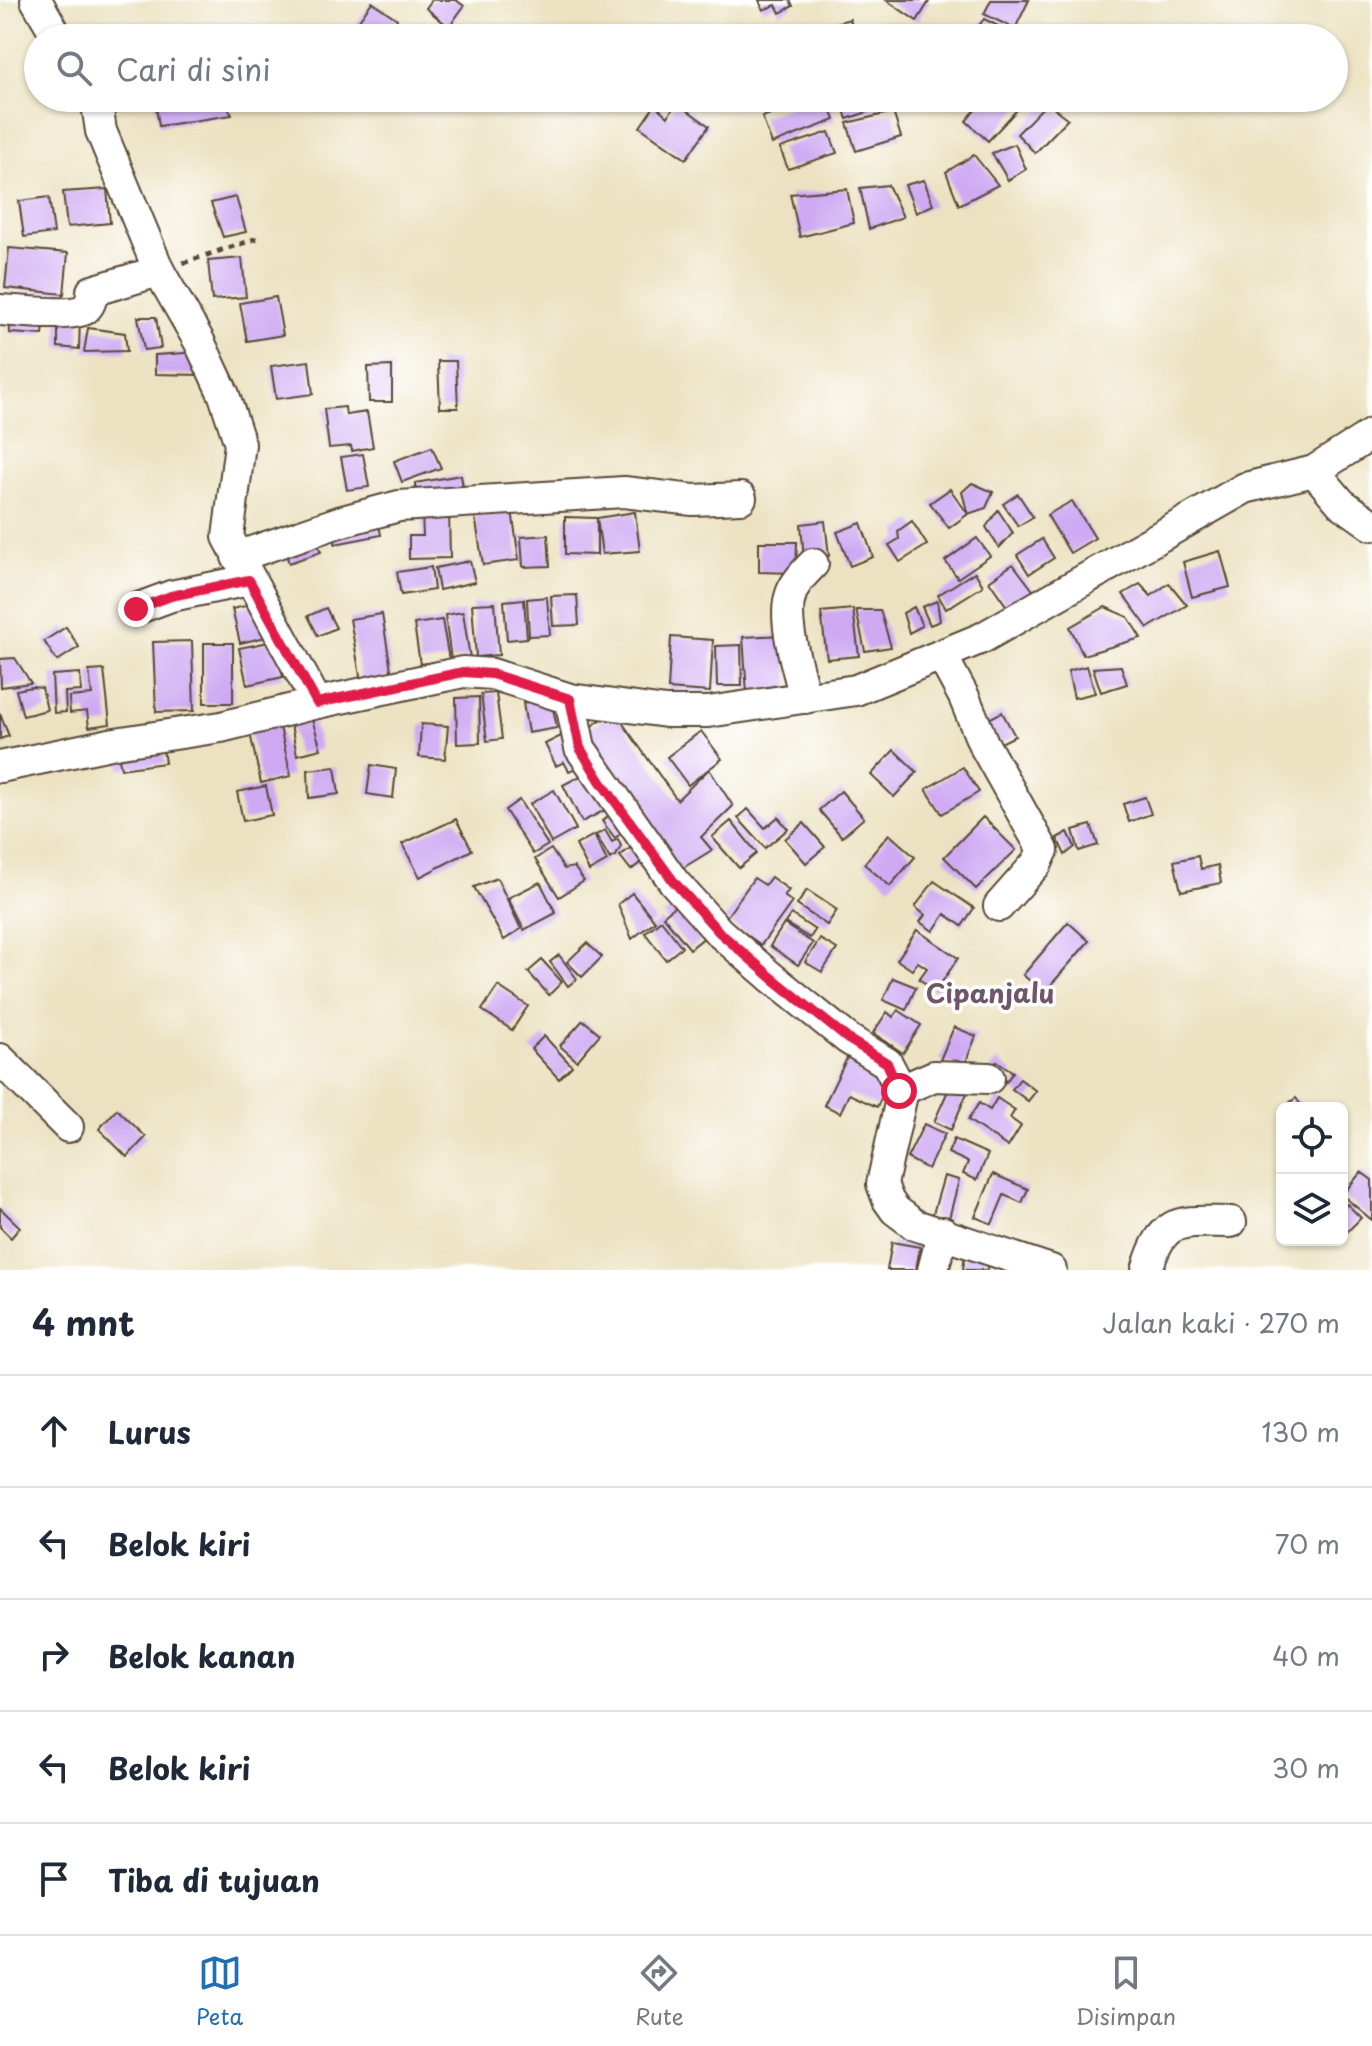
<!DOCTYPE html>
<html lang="id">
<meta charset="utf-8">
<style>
body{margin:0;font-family:"Playpen Sans",sans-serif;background:#f6f6f7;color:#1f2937}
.controls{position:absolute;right:24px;bottom:24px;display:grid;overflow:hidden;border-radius:12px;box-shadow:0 2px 6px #0004}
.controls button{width:72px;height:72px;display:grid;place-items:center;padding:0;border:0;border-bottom:2px solid #e0e1e3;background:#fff;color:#1f2937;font:40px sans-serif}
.stop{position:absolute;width:24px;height:24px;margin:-18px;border:6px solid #e11d48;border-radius:50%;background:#fff}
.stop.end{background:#e11d48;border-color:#fff;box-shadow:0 2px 8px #0008}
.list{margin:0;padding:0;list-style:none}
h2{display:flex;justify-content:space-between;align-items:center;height:104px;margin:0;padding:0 32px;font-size:34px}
h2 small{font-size:26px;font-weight:400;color:#747a83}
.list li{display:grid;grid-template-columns:52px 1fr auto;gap:24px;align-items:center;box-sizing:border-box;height:112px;padding:0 32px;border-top:2px solid #e0e1e3}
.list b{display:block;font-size:30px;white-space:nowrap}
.list em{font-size:26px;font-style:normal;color:#747a83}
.icon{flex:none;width:44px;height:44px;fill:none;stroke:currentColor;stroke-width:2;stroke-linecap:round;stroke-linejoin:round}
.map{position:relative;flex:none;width:1372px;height:1270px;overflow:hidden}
.search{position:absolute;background:#fff;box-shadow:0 2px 6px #0004;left:24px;right:24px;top:24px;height:88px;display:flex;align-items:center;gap:20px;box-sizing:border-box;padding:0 28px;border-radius:44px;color:#747a83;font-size:30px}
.sheet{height:664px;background:#fff}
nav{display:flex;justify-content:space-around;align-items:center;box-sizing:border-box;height:112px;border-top:2px solid #e0e1e3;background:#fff;font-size:22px;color:#747a83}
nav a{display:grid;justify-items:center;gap:4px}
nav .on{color:#1f6fb2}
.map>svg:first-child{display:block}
.building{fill:#cfaaf3}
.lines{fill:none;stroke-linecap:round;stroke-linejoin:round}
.minor-casing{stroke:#564636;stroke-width:34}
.path{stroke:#564636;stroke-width:5;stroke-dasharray:6 6;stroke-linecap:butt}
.minor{stroke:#fff;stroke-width:30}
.route{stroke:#e11d48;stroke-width:10}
.labels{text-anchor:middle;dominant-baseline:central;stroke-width:7;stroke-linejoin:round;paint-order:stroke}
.quarter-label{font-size:26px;font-weight:bold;fill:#6f5769;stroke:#fff}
</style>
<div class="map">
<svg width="1372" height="1270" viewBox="0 0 1372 1270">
<rect width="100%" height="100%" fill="#fff"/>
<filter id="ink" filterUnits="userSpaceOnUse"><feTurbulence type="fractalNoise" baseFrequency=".0125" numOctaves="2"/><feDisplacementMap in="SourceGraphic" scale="16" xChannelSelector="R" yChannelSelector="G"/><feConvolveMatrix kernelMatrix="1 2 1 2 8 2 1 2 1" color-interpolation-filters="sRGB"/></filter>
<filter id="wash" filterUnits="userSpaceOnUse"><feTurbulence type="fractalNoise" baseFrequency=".006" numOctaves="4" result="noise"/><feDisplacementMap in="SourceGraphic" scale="32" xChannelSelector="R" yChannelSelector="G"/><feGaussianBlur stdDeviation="1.8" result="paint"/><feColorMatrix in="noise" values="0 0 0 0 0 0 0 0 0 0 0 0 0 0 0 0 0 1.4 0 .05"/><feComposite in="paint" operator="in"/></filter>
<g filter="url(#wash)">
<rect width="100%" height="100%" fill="#ece2c1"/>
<g id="blocks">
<g class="building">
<path d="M432 0H456L464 6 449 27 426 8Z"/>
<path d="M759 0H790L793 6 780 13 776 5 763 10Z"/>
<path d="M886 0H930L917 21Z"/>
<path d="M991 0H1029L1015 29 984 14Z"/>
<path d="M372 2 397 19 390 38H375L356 24Z"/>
<path d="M850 19 855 38H832L829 25Z"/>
<path d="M984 19 1012 33 1009 38H969Z"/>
<path d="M419 22 440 25 438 38H416Z"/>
<path d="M803 28 806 38H767V37Z"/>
<path d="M168 98H222L232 115 159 126 155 100Z"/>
<path d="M813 98H827L835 120 772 144 762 117Z"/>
<path d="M840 98H882L885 106 847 119Z"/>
<path d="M985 98 1027 99 988 141 966 121Z"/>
<path d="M676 102 709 126 686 159 640 127 655 105 668 117Z"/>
<path d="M1047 103 1068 119 1035 153 1017 134Z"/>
<path d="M893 112 901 137 856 151 847 123Z"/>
<path d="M829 132 837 153 788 169 780 148Z"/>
<path d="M1015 144 1026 169 1008 180 992 153Z"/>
<path d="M974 155 998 185 959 205 946 172Z"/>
<path d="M924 180 933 205 916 213 905 185Z"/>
<path d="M888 185 903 217 869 229 860 188Z"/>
<path d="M107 189 110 223 67 227 63 192Z"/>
<path d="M847 189 854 223 800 237 790 194Z"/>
<path d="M49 197 54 233 24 237 19 201Z"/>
<path d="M236 197 246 232 223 237 211 203Z"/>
<path d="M9 248 68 253 64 294 5 288Z"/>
<path d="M242 258 246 297 212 300 208 261Z"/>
<path d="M276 297 283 335 247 341 240 303Z"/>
<path d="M9 312 45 315 43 335 10 333Z"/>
<path d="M138 317H156L161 348 144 350Z"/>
<path d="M80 319 79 349 58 347V320Z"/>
<path d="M88 328 125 333 127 351 84 352Z"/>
<path d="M201 352 200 375 155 374V355Z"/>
<path d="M309 361 313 394 276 399 271 366Z"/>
<path d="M438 361H456L458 408H440Z"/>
<path d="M392 366V402H369L368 367Z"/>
<path d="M345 407 346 415 367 412 373 447 352 451 351 446 329 448 324 409Z"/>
<path d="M432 447 441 468 402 482 394 461Z"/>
<path d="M363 454 369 487 347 490 341 457Z"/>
<path d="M461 475 464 493 419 501 415 483Z"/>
<path d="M972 483 993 492 986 508 968 514 962 492Z"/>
<path d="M950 489 968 514 949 528 930 503Z"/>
<path d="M1018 494 1033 517 1018 526 1003 504Z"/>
<path d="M1072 501 1095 538 1070 553 1047 515Z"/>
<path d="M512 510 519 560 483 565 475 516Z"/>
<path d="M998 510 1013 533 999 548 986 527Z"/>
<path d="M449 512 450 558 409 559V536H423L422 513Z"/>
<path d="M635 512 640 551 602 554 597 518Z"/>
<path d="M565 517 597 518V555L565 554Z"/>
<path d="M378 519 381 535 335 544 337 527Z"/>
<path d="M825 521 829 556 804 559 801 524Z"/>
<path d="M912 521 927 545 900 562 889 545 899 539 898 531Z"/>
<path d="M861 523 873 557 850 566 837 532Z"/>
<path d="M314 535 321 552 289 563 283 546Z"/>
<path d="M548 535 550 566 523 567 521 537Z"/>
<path d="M977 538 990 556 958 578 945 561Z"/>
<path d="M1042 539 1054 558 1029 574 1017 555Z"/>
<path d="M759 542H797L796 573 759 572Z"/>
<path d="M1220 551 1230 587 1192 597 1183 562Z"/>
<path d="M470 561 475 582 439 590 435 568Z"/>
<path d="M1013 564 1035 593 1010 611 989 581Z"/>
<path d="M431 567 434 590 401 595 397 572Z"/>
<path d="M975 572 983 586 946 609 938 595Z"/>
<path d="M1169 583 1187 605 1148 628 1123 594 1140 584 1151 596Z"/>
<path d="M577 595 579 625 553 626 551 596Z"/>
<path d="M547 597 550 635 529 636 527 599Z"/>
<path d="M524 599 527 638 507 640 504 601Z"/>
<path d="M937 601 940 621 930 625 922 607Z"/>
<path d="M258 603 266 637 240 643 232 609Z"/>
<path d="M495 603 499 655 476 657 472 604Z"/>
<path d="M914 607 922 626 909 633 903 613Z"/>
<path d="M1105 607 1128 617 1141 638 1083 655 1070 627Z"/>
<path d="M326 608 336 628 318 636 308 616Z"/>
<path d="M853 609 859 656 827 659 821 612Z"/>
<path d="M856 610H880L891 647 865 651Z"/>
<path d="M463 612 470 658 451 660 445 615Z"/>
<path d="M382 614 392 676 361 681 350 619Z"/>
<path d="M442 620 449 660 420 664 414 624Z"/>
<path d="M66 627 79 647 57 661 44 641Z"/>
<path d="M786 635 789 690 747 693 743 637Z"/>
<path d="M671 637 713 640 710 692 668 689Z"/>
<path d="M192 641 194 711 156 712 153 642Z"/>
<path d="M275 641 283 677 247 685 239 648Z"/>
<rect x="204" y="643" width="29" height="60"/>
<path d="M741 645 742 686H717L716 646Z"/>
<path d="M15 658 31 683 1 687 0 659Z"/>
<path d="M1087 666 1095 693 1074 698 1068 671Z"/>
<path d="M1121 666 1127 684 1101 692 1093 668Z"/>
<path d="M104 670 110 724 89 727 87 711 70 713 69 697 92 695 89 671Z"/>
<path d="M80 673 81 691 65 692 66 712 54 713 52 675Z"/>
<path d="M32 687 42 688 47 710 23 716 16 690Z"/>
<path d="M496 693 502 739 487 741 481 694Z"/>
<path d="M479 697 480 743 457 744 456 698Z"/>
<path d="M551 698 557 728 528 733 523 703Z"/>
<path d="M614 711 677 800 709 769 733 806 701 837 712 850 673 874 583 732Z"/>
<path d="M1002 712 1015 736 999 744 987 720Z"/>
<path d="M0 714 9 736 0 739Z"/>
<path d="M311 716 321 749 297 755 290 720Z"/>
<path d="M278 718 291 776 261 783 248 724Z"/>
<path d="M421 724 448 726 445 759 419 757Z"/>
<path d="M701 731 722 759 688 785 667 757Z"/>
<path d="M569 732 576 768 569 771 564 762 556 766 545 744Z"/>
<path d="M162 742 165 763 121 769 117 748Z"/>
<path d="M894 750 917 772 894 797 871 775Z"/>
<path d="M371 765 396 769 393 798 367 794Z"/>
<path d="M335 767 339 794 309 798 308 770Z"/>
<path d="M963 767 979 792 942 814 926 789Z"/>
<path d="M592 770 611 807 582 822 563 785Z"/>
<path d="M266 786 272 815 243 821 237 792Z"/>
<path d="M554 790 576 829 551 843 530 804Z"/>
<path d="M841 791 864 818 842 837 819 810Z"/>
<path d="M1145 797 1151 814 1129 822 1123 804Z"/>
<path d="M519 800 548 845 533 854 505 810Z"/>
<path d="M748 809 765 828 778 817 788 829 765 848 738 818Z"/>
<path d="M616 810 629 827 615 838 602 821Z"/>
<path d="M983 817 1016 850 976 889 944 857Z"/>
<path d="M456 819 472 850 420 877 402 844Z"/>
<path d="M731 821 757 853 739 868 712 837Z"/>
<path d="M804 823 825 847 806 863 785 839Z"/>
<path d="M1091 825 1098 845 1079 851 1073 830Z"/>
<path d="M605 830 612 842 618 839 621 846 616 856 610 859 596 835Z"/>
<path d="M1068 832 1075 847 1065 855 1057 838Z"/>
<path d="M889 834 915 857 890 886 864 864Z"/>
<path d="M594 835 607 861 589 871 576 845Z"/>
<path d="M638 842 649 856 631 870 620 856Z"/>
<path d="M551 849 564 869 574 867 584 881 559 897 535 859Z"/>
<path d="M1198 856 1201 869 1218 865 1221 883 1181 891 1174 861Z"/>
<path d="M771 877 789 890 784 896 792 902 761 945 725 919 754 878 765 885Z"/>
<path d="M497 878 521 929 504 940 474 887Z"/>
<path d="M934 881 974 908 962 926 945 914 933 931 920 922 925 915 915 907Z"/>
<path d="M540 882 556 913 524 930 508 898Z"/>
<path d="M807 890 837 910 827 925 797 905Z"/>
<path d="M632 893 655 921 632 939 618 904Z"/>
<path d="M684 898 711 932 690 949 663 916Z"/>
<path d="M791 914 815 930 810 938 785 923Z"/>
<path d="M661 920 682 947 666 960 645 933Z"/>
<path d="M1068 922 1089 941 1044 993 1023 975Z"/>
<path d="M784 924 813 943 798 965 770 946Z"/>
<path d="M917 930 958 958 936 991 919 979 927 968 918 962 912 970 897 960Z"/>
<path d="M820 939 837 949 822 972 805 962Z"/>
<path d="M587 943 602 957 582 977 567 962Z"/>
<path d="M559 955 577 979 568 986 550 962Z"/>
<path d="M542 960 562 982 549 995 528 972Z"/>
<path d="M893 978 916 987 906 1010 883 1000Z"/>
<path d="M498 986 528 1006 512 1030 482 1010Z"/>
<path d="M898 1010 921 1025 903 1053 873 1033 887 1012 893 1017Z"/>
<path d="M583 1020 600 1034 577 1061 560 1046Z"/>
<path d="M954 1027 976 1036 963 1069 940 1060Z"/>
<path d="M544 1036 572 1066 559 1079 531 1049Z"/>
<path d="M848 1056 891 1077 877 1107 849 1094 840 1113 824 1105Z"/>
<path d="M997 1061 1013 1072 1006 1082 990 1070Z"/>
<path d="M1020 1079 1036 1091 1028 1101 1012 1089Z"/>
<path d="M951 1084 968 1091 951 1130 934 1122Z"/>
<path d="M997 1098 1015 1110 1010 1118 1021 1126 1008 1147 968 1120 979 1103 990 1110Z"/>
<path d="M1296 1098 1303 1108H1282Z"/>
<path d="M117 1109 146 1137 127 1157 99 1129Z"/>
<path d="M924 1124 945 1134 928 1169 907 1158Z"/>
<path d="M954 1139 988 1154 977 1180 963 1174 968 1162 948 1153Z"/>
<path d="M1361 1172 1372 1180V1220L1342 1195Z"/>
<path d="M993 1174 1028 1189 1022 1203 1004 1195 992 1224 975 1217Z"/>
<path d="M944 1176 959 1180 948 1222 932 1217Z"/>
<path d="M1347 1204 1361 1218 1342 1237V1210Z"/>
<path d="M0 1208 20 1227 11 1238 0 1227Z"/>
<path d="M892 1242 920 1247 916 1270H887Z"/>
<path d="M965 1252 989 1256 987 1270H963Z"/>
</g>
</g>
</g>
<g filter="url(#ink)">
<use href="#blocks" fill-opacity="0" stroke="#564636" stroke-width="2"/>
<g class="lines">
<defs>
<g id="minor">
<path d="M36 0 58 38"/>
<path d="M96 98 101 131 159 271 199 341 224 395 240 444 228 537 317 703"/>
<path d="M0 310C17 311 73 317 85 309 91 304 92 298 92 291L159 271"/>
<path d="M1314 471 1341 503 1372 525"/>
<path d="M237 557 339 522 399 506 624 492 693 500 741 498"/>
<path d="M136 609 171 596 249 580"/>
<path d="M942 656 964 697 983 743 1043 850 1037 863 999 906"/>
<path d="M805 698C799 671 781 621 791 594 794 584 806 571 813 564"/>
<path d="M570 699 580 748 674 882 719 932 771 977 848 1039 887 1063 897 1082 901 1099 882 1184 888 1200 895 1210 915 1225 1051 1270"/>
<path d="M0 767 115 743 221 727 317 703 463 672 492 674 570 699 666 712H708L856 690 982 638 1245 488 1314 471 1372 434"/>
<path d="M0 1059 68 1127"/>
<path d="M899 1091 934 1076 989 1078"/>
<path d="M933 1270 943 1232"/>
<path d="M1147 1270C1163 1215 1181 1222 1231 1222"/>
</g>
</defs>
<use href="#minor" class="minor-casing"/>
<path class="path" d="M183 263 261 237"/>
<use href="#minor" class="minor"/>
</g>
</g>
<g class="lines" filter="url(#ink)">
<path class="route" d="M136 609 171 596 249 580 317 703 463 672 492 674 570 699 580 748 601 782 674 882 719 932 771 977 848 1039 887 1063 899 1091"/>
</g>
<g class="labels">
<g class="quarter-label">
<text x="990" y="992">Cipanjalu</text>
</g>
</g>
</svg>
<div class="controls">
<button><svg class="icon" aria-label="locate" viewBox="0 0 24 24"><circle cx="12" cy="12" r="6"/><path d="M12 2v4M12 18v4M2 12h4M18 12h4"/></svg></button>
<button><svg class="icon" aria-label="layers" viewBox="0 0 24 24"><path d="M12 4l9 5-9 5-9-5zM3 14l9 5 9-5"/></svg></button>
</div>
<div class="stop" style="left:899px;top:1091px"></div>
<div class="stop end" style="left:136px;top:609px"></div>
<div class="search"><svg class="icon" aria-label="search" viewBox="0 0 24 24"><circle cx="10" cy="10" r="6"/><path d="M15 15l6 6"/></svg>Cari di sini</div>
</div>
<section class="sheet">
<h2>4 mnt<small>Jalan kaki · 270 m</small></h2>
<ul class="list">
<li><svg class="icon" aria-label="ahead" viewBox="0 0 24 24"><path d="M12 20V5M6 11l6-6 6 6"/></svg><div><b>Lurus</b></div><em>130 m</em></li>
<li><svg class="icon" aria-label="left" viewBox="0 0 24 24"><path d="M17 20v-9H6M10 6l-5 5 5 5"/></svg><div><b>Belok kiri</b></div><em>70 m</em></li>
<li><svg class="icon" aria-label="right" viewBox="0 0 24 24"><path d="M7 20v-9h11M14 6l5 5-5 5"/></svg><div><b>Belok kanan</b></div><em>40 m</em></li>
<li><svg class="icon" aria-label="left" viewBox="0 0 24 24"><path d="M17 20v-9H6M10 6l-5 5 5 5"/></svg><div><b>Belok kiri</b></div><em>30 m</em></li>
<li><svg class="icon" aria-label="arrive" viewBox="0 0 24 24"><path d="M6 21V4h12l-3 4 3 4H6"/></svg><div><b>Tiba di tujuan</b></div></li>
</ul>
</section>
<nav>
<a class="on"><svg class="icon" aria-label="map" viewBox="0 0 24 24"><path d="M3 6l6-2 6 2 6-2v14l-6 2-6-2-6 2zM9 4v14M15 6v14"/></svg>Peta</a>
<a><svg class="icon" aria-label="directions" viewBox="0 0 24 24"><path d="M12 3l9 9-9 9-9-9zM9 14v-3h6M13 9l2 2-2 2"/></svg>Rute</a>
<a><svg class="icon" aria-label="saved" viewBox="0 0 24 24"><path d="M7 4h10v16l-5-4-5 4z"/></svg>Disimpan</a>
</nav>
